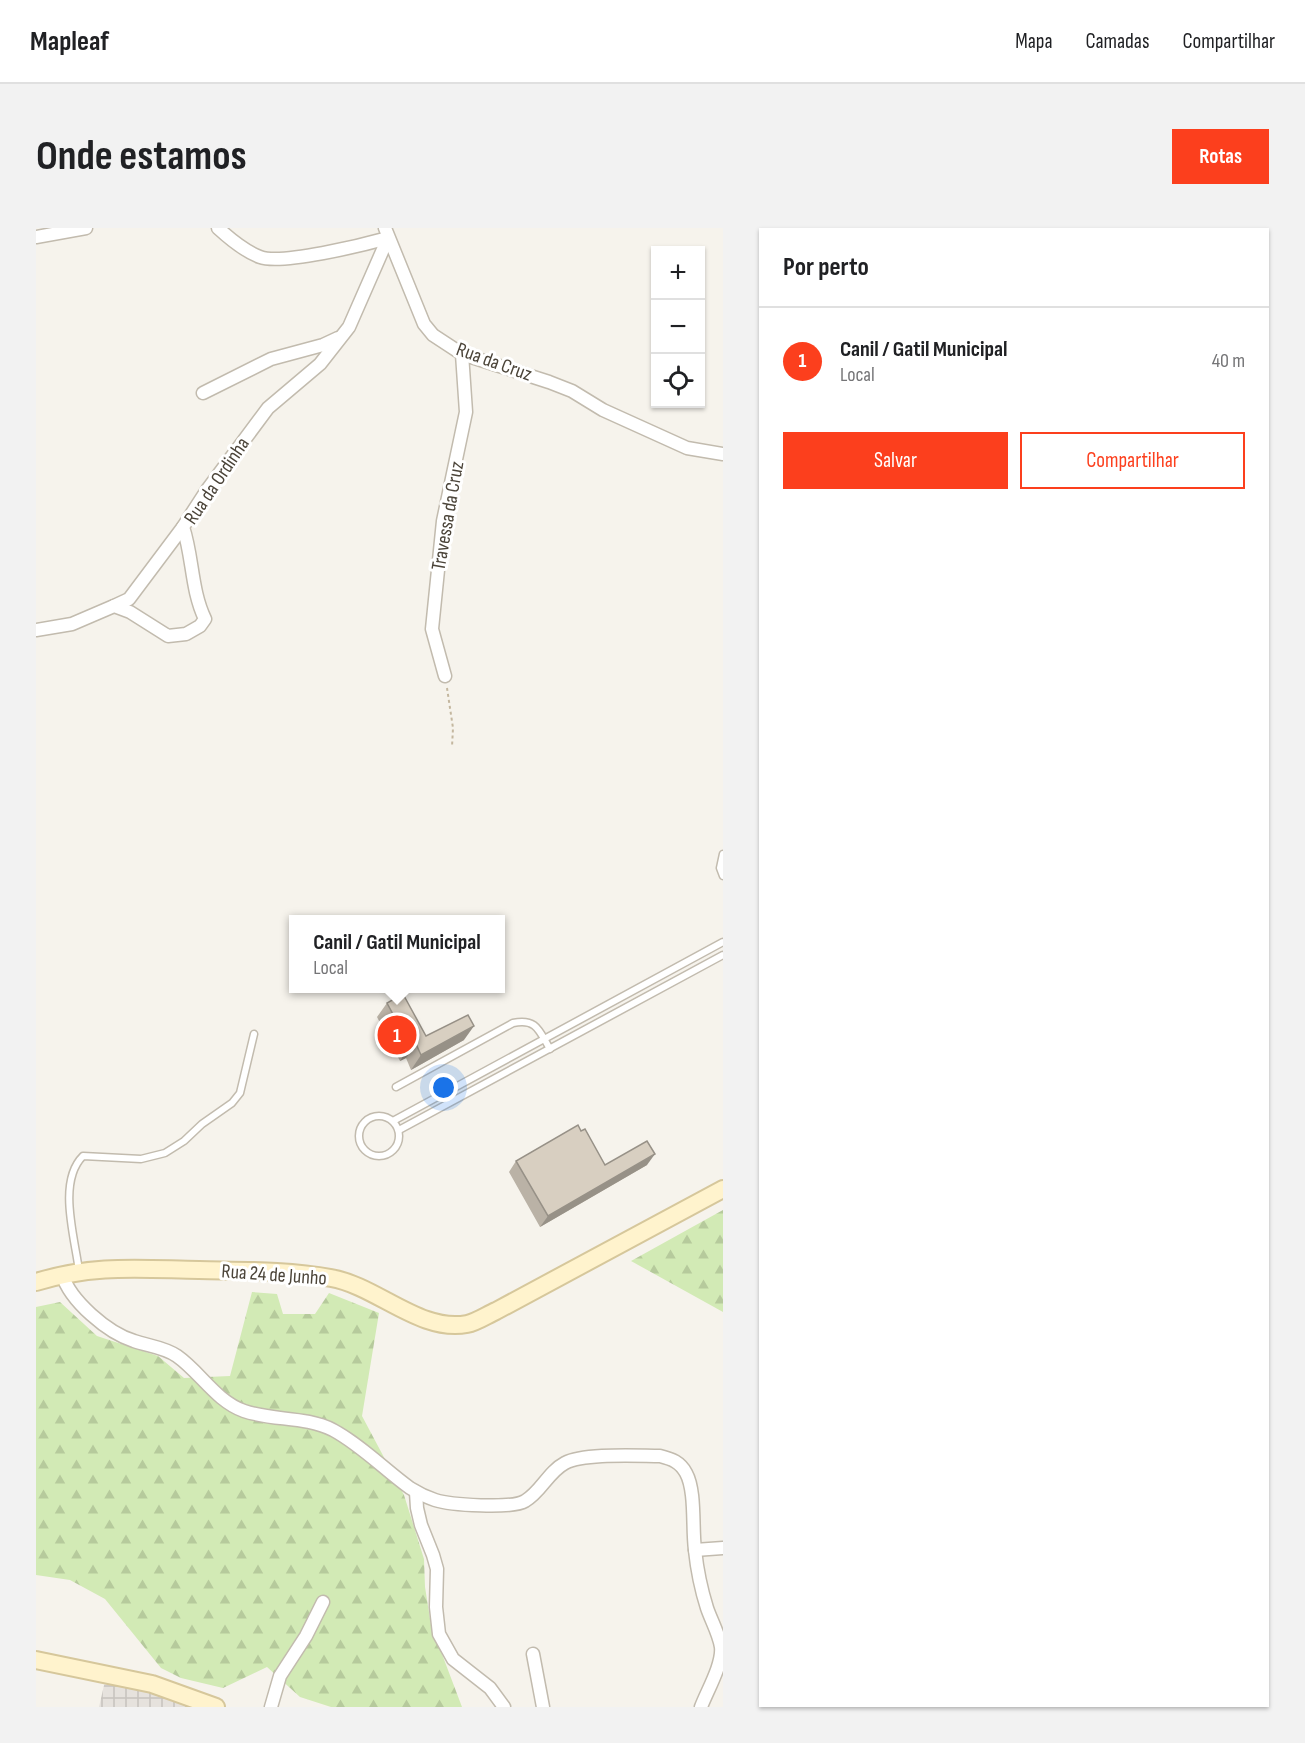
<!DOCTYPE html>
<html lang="pt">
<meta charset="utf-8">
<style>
body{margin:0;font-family:"Sofia Sans Condensed",sans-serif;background:#f2f2f2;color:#202124}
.controls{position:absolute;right:18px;top:18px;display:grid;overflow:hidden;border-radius:0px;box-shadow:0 2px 4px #0004}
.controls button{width:54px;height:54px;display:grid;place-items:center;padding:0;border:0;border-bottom:2px solid #e0e0e0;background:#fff;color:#202124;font:30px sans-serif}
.you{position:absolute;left:408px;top:860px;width:21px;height:21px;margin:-15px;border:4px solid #fff;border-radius:50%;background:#1a73e8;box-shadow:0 0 0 9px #1a73e833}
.badge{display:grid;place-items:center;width:39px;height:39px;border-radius:50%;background:#fc3f1d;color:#fff;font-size:20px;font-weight:700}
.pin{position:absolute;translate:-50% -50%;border:3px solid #fff;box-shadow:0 2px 6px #0006}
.popup{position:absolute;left:253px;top:687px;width:216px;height:78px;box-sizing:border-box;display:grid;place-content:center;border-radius:0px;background:#fff;filter:drop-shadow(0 2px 4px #0005);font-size:20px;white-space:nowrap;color:#757577}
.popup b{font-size:22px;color:#202124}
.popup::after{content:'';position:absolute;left:50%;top:100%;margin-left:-12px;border:12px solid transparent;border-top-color:#fff}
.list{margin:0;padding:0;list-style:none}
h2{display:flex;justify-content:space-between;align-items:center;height:78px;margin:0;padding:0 24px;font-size:26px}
h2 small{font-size:20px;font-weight:400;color:#757577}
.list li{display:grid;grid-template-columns:39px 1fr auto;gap:18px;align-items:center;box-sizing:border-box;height:108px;padding:0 24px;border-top:2px solid #e0e0e0}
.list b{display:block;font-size:22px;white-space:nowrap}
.list p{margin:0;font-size:20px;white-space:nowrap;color:#757577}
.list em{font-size:20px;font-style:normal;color:#757577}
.actions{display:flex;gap:12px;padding:18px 24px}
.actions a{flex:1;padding:14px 0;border:2px solid #fc3f1d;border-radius:0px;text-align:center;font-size:21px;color:#fc3f1d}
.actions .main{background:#fc3f1d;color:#fff}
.icon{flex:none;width:33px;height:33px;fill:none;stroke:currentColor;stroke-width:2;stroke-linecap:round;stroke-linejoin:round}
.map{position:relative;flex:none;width:687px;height:1479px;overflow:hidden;border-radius:0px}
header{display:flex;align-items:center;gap:36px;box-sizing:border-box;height:84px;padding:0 30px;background:#fff;border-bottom:2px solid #e0e0e0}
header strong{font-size:28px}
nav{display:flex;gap:33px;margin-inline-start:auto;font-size:21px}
.intro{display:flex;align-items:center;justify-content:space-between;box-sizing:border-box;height:144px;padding:0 36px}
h1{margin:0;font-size:42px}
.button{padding:15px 27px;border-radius:0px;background:#fc3f1d;color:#fff;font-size:21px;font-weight:700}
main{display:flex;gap:36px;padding:0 36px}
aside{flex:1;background:#fff;border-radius:0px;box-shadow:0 2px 4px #0004}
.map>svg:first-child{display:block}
.industrial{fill:url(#industrial-grid)}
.forest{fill:url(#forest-firs)}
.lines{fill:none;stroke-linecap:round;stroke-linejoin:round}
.lane-casing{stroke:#c2bbae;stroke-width:9}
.street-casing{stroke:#c2bbae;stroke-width:15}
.secondary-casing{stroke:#d6c79b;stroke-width:20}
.path{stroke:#c4b79f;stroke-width:2;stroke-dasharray:3 3;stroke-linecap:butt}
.lane{stroke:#fff;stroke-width:6}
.street{stroke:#fff;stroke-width:12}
.secondary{stroke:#fff3cd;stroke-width:16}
.wall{fill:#bab2a6}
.shaded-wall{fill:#979187}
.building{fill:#d8cfc1;stroke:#979187;stroke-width:1.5}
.labels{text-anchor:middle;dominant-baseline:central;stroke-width:6;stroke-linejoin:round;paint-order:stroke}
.street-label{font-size:20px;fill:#4b4439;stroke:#fff}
</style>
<header>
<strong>Mapleaf</strong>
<nav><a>Mapa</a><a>Camadas</a><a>Compartilhar</a></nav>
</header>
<div class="intro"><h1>Onde estamos</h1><a class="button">Rotas</a></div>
<main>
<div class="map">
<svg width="687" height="1479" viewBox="0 0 687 1479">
<defs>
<pattern id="industrial-grid" width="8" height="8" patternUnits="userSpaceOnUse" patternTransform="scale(1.5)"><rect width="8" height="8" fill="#e6e2dd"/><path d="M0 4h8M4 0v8" fill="none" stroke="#c7c3be"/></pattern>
<pattern id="forest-firs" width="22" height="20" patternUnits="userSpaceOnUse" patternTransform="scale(1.5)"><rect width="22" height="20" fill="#d2eab5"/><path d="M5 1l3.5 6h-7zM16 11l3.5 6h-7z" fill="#b6ca9c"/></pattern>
</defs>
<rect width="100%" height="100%" fill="#f6f3ec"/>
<path class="industrial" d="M69 1453 178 1479H63Z"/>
<g class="forest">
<path d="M687 982V1084L595 1033Z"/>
<path d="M216 1064 241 1066 247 1086H279L293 1065 343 1085 326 1188 368 1267 388 1331 389 1359 395 1397 426 1479H295L264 1469 231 1439 187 1460 145 1450 125 1440 69 1371 34 1352 0 1347V1079L24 1074 61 1108 122 1128 148 1150 194 1148Z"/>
</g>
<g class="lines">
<defs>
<g id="lane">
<path d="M687 626 684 640 687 648"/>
<path d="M360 859 477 795C501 790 503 803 514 821"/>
<circle cx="343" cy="908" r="20"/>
<path d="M357 893 687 714"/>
<path d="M363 902 687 727"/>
<path d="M43 1043C39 1010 21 954 47 928L105 931 129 925 148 913 166 896 196 875 204 865 218 806"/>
</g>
<g id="street">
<path d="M182 0C194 11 208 23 224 29 246 37 327 17 352 10"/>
<path d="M349 0 388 96 397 107 426 126 513 154 536 163 567 182 651 220 687 226"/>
<path d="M0 9 50 0"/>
<path d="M167 165 235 131 287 117 302 110"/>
<path d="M78 378 93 371 147 299"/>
<path d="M0 402 36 396 78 378 94 384 132 408 150 406 164 398 169 391C155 362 157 329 147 299L171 262 232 180 284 136 313 99 352 10"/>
<path d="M409 448 396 401 407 293 430 184 426 126"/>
<path d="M26 1046C34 1073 72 1105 98 1113 112 1118 128 1119 141 1128 164 1144 180 1173 208 1183 237 1193 269 1188 297 1202 325 1217 349 1242 374 1260 382 1265 390 1269 399 1272 414 1277 476 1281 489 1273 505 1264 512 1244 529 1235 548 1225 601 1228 624 1228 636 1231 644 1234 650 1245 660 1263 656 1300 659 1322 661 1341 665 1361 671 1380 675 1392 683 1406 685 1419 687 1436 671 1463 665 1479"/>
<path d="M380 1264 381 1280 385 1297 397 1327 401 1341 400 1379 403 1406 417 1431 454 1460 468 1479"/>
<path d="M659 1322 687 1320"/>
<path d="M497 1426 507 1479"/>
<path d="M235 1479 244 1448 270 1408 287 1374"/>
</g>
<g id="secondary">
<path d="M0 1054C59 1036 103 1041 163 1042 207 1043 251 1042 295 1050 341 1058 384 1105 431 1096 441 1094 451 1087 460 1083L687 961"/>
<path d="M0 1432 116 1456 180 1479"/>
</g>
</defs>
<use href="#lane" class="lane-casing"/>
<use href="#street" class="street-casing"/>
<use href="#secondary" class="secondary-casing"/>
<path class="path" d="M411 460 417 500 416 519"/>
<use href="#lane" class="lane"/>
<use href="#street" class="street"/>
<use href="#secondary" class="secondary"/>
</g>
<g class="wall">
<path d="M351 775 390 808 428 812 375 842 370 830 364 833 341 789Z"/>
<path d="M480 933 569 937H611L504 999 473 944Z"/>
</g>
<g class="shaded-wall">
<path d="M438 798 428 812 375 842 385 827Z"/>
<path d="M380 816 370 830 364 833 374 818Z"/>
<path d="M619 926 611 937 504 999 512 988Z"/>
</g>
<g class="building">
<path d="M367 766 390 808 432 787 438 798 385 827 380 816 374 818 351 775Z"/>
<path d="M542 897 545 903 549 901 569 937 611 913 619 926 512 988 480 933Z"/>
</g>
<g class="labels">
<g class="street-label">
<text transform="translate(458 134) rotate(20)">Rua da Cruz</text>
<text transform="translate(181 253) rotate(-56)">Rua da Ordinha</text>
<text transform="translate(412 288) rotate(-80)">Travessa da Cruz</text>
<text transform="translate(238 1047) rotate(4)">Rua 24 de Junho</text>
</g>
</g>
</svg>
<div class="controls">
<button>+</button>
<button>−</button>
<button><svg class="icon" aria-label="locate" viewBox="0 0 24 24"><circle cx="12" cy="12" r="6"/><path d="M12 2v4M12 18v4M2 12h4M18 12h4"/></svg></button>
</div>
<div class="you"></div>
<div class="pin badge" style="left:361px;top:807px">1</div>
<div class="popup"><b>Canil / Gatil Municipal</b>Local</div>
</div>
<aside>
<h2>Por perto<small></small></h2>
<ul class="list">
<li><span class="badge">1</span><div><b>Canil / Gatil Municipal</b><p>Local</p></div><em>40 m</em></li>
</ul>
<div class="actions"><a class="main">Salvar</a><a>Compartilhar</a></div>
</aside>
</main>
